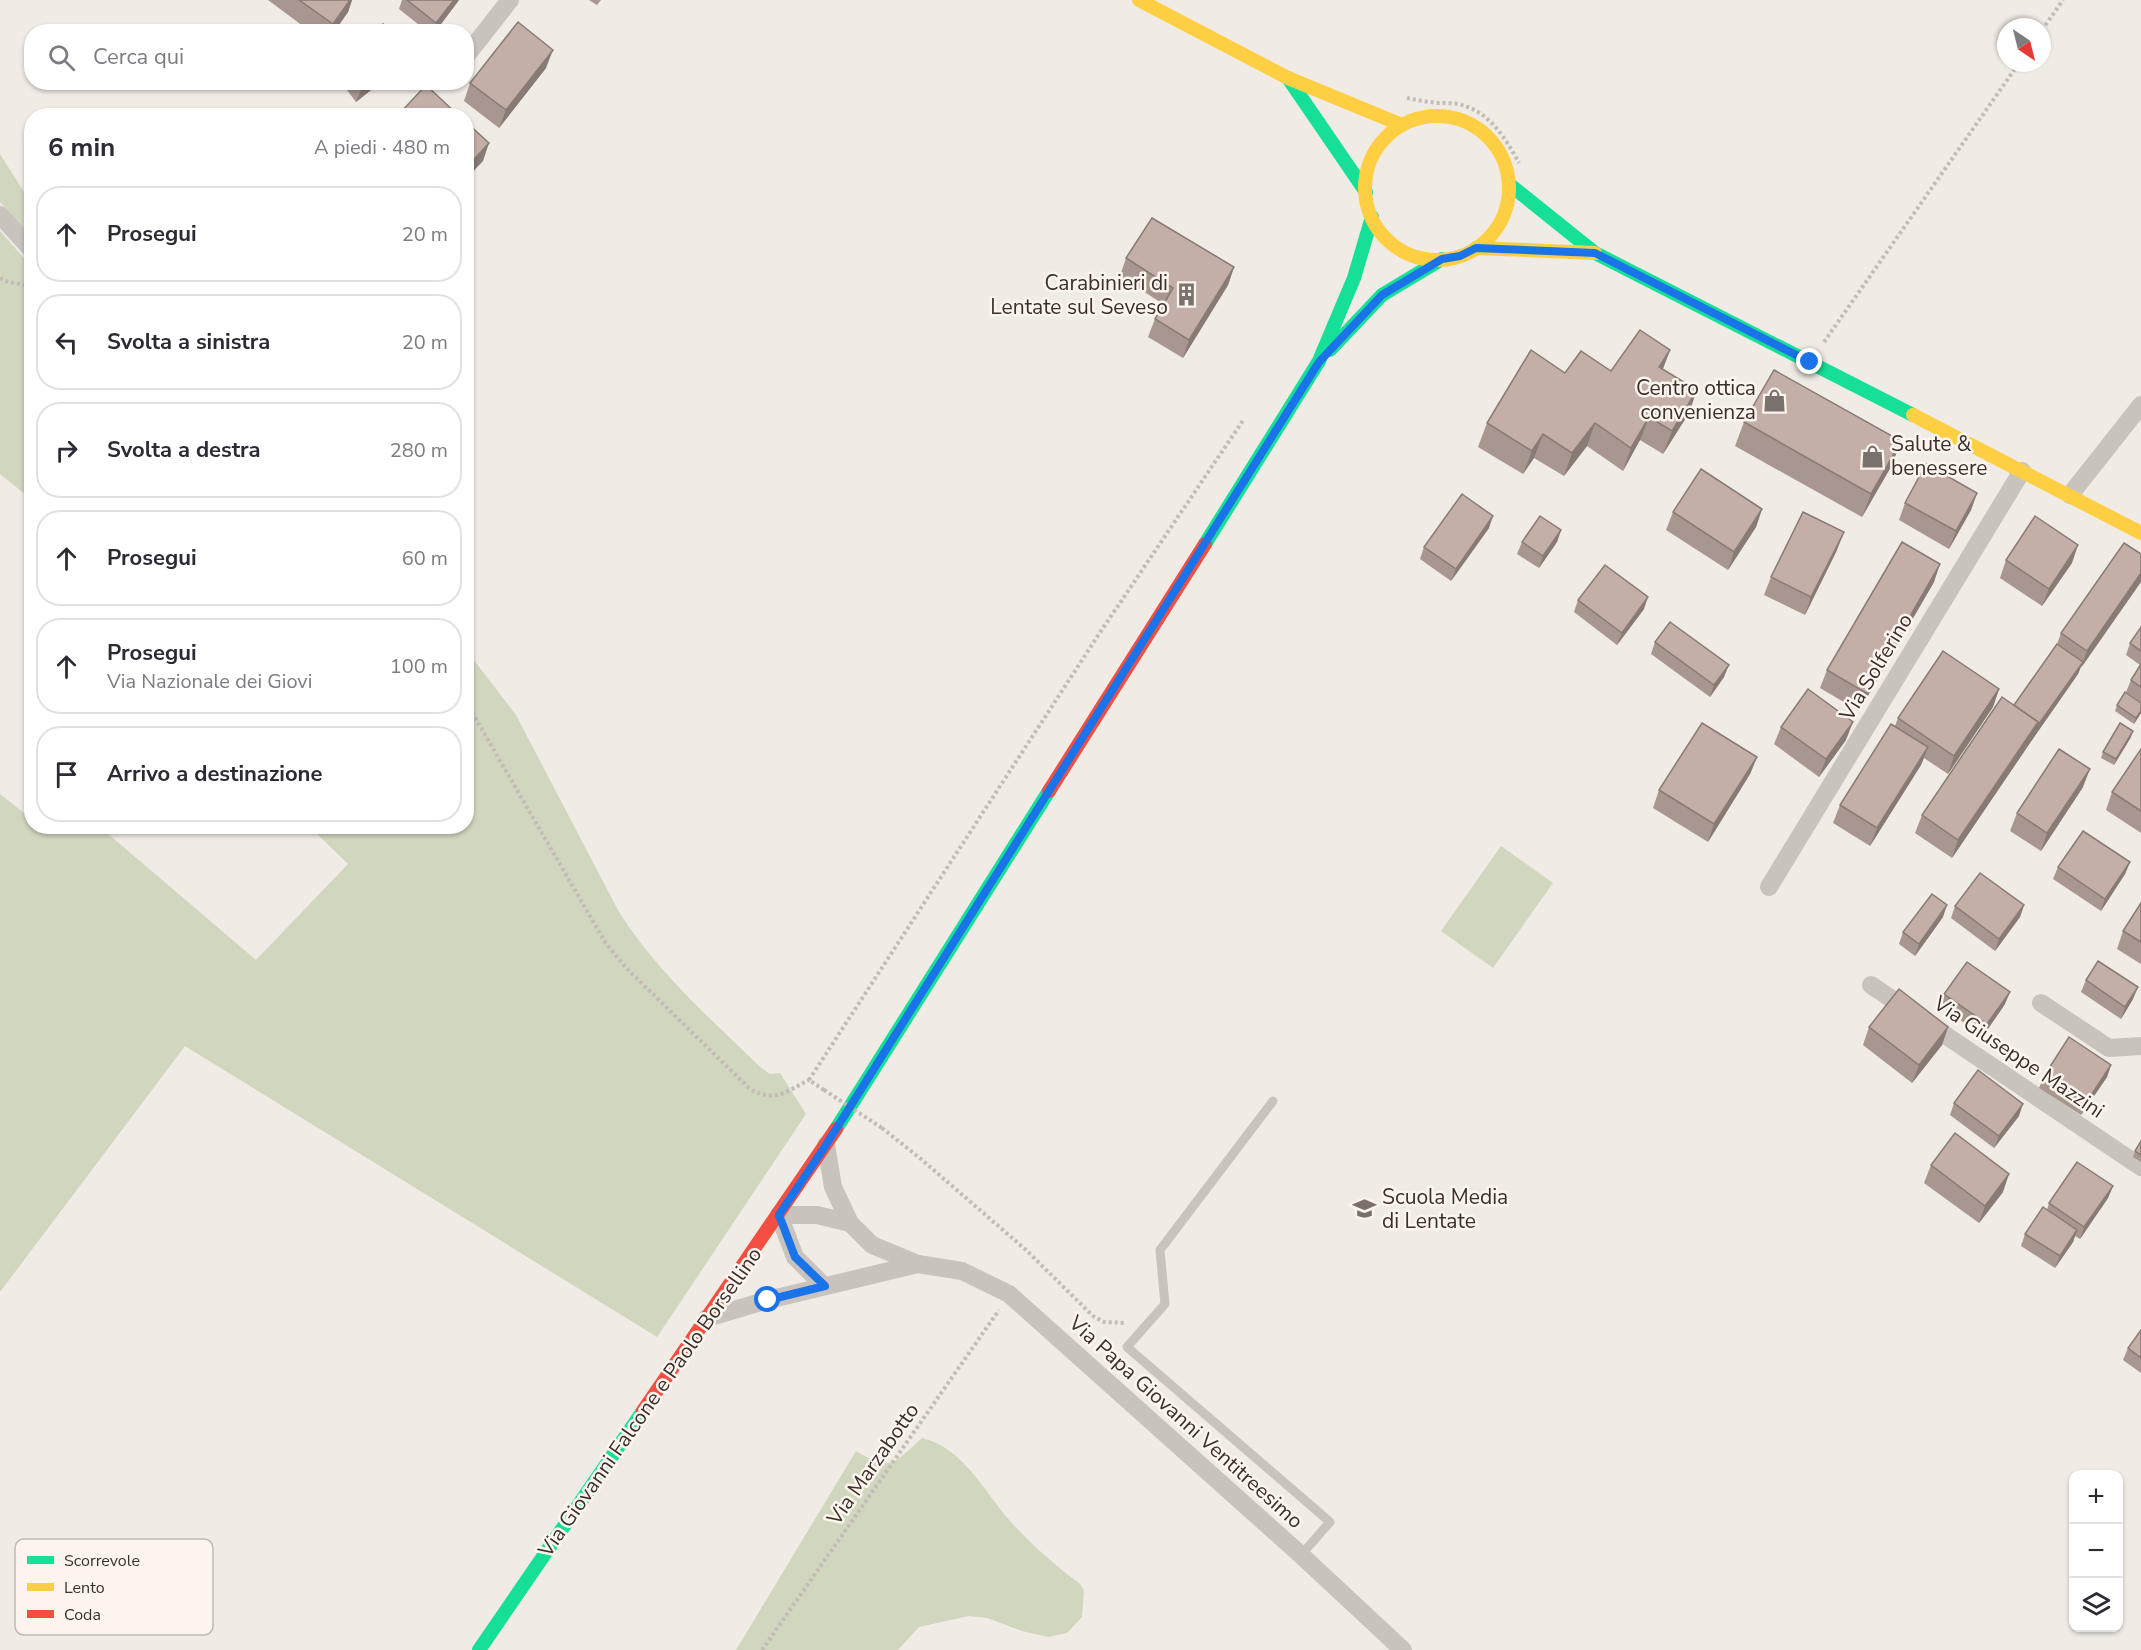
<!DOCTYPE html>
<html lang="it">
<meta charset="utf-8">
<style>
body{margin:0;font-family:"Nunito Sans",sans-serif;background:#f2f2f3;color:#2b2b33}
.controls{position:absolute;right:18px;bottom:18px;display:grid;overflow:hidden;border-radius:12px;box-shadow:0 2px 4px #0004}
.controls button{width:54px;height:54px;display:grid;place-items:center;padding:0;border:0;border-bottom:2px solid #e1e1e2;background:#fff;color:#2b2b33;font:30px sans-serif}
.compass{position:absolute;left:1997px;top:18px;width:54px;height:54px;border-radius:50%;background:#fff;box-shadow:0 2px 4px #0004;rotate:145deg}
.stop{position:absolute;width:18px;height:18px;margin:-14px;border:4px solid #1a73e8;border-radius:50%;background:#fff}
.stop.end{background:#1a73e8;border-color:#fff;box-shadow:0 2px 6px #0008}
.list{margin:0;padding:0;list-style:none}
h2{display:flex;justify-content:space-between;align-items:center;height:78px;margin:0;padding:0 24px;font-size:26px}
h2 small{font-size:20px;font-weight:400;color:#7c7c81}
.list li{display:grid;grid-template-columns:39px 1fr auto;gap:18px;align-items:center;box-sizing:border-box;height:96px;margin:0 12px 12px;padding:0 12px;border:2px solid #e1e1e2;border-radius:24px}
.list b{display:block;font-size:22px;white-space:nowrap}
.list p{margin:0;font-size:20px;white-space:nowrap;color:#7c7c81}
.list em{font-size:20px;font-style:normal;color:#7c7c81}
.icon{flex:none;width:33px;height:33px;fill:none;stroke:currentColor;stroke-width:2;stroke-linecap:round;stroke-linejoin:round}
.map{position:relative;flex:none;width:2141px;height:1650px;overflow:hidden}
.search{position:absolute;background:#fff;box-shadow:0 2px 4px #0004;left:24px;top:24px;width:450px;height:66px;display:flex;align-items:center;gap:15px;box-sizing:border-box;padding:0 21px;border-radius:24px;color:#7c7c81;font-size:22px}
.panel{position:absolute;background:#fff;box-shadow:0 2px 4px #0004;left:24px;top:108px;width:450px;height:726px;border-radius:24px}
.map>svg:first-child{display:block}
.green{fill:#d1d6bf}
.lines{fill:none;stroke-linecap:round;stroke-linejoin:round}
.path{stroke:#c2bbb6;stroke-width:4;stroke-dasharray:3 3;stroke-linecap:butt}
.lane{stroke:#c9c3be;stroke-width:9}
.street{stroke:#c9c3be;stroke-width:18}
.fast{stroke:#16e098;stroke-width:14}
.slow{stroke:#ffcf43;stroke-width:14}
.jam{stroke:#f24e42;stroke-width:14}
.path-bridge{stroke:#c2bbb6;stroke-width:4;stroke-dasharray:3 3;stroke-linecap:butt}
.wall{fill:#a89690}
.shaded-wall{fill:#887a75}
.building{fill:#c3afa7;stroke:#887a75;stroke-width:1.5}
.route{stroke:#1a73e8;stroke-width:8}
.labels{text-anchor:middle;dominant-baseline:central;stroke-width:5;stroke-linejoin:round;paint-order:stroke}
.poi-label{font-size:21px;fill:#3b302b;stroke:#fbf5ee;text-anchor:end}
.street-label{font-size:21px;fill:#3b302b;stroke:#fbf5ee}
.key{fill:#fbf5ee;stroke:#c1bab4;stroke-width:1.5}
.key-label{font-size:16px;fill:#3b302b}
</style>
<div class="map">
<svg width="2141" height="1650" viewBox="0 0 2141 1650">
<rect width="100%" height="100%" fill="#f0ebe5"/>
<g class="green">
<path d="M0 154 31 203V237L0 202Z"/>
<path d="M0 231 31 266V499L0 474Z"/>
<path d="M467 651 516 715 619 912C656 971 710 1018 759 1066L770 1074 780 1073 806 1114 657 1337 185 1046 0 1292V794L24 813 31 810 32 826 100 827 256 960 348 864 310 827 466 826Z"/>
<path d="M1501 846 1553 883 1493 968 1441 931Z"/>
<path d="M922 1438C964 1448 984 1492 1011 1522 1032 1545 1055 1565 1080 1584L1084 1590 1082 1617 1067 1633 1048 1637 1022 1631 987 1618 969 1616 919 1627 898 1650H736L856 1451C892 1473 895 1462 922 1438Z"/>
</g>
<g class="lines">
<g class="path">
<path d="M2042 30 2063 0"/>
<path d="M1407 98C1417 100 1428 102 1439 103 1445 103 1452 103 1458 104 1488 110 1505 137 1519 163"/>
<path d="M0 278 8 282 32 286"/>
<path d="M1824 342 2019 63"/>
<path d="M466 702 605 942 625 967 750 1089C775 1103 785 1092 809 1080"/>
<path d="M824 1090 809 1080 1099 634 1244 419"/>
<path d="M882 1128 921 1159 1026 1250 1093 1316 1104 1322 1126 1323"/>
<path d="M762 1650 999 1310"/>
</g>
<path class="lane" d="M1273 1101 1160 1250 1165 1304 1127 1347 1330 1522 1301 1555"/>
<g class="street">
<path d="M466 56 510 0"/>
<path d="M0 215 32 250"/>
<path d="M2070 495 2141 405"/>
<path d="M1769 887 2022 471"/>
<path d="M1871 985 2141 1167"/>
<path d="M2041 1003 2109 1048 2141 1046"/>
<path d="M826 1145 833 1187 850 1223 872 1245 918 1264 962 1271 1009 1294 1301 1555 1403 1650"/>
<path d="M824 1286 795 1257 779 1215H817L850 1223"/>
<path d="M707 1318 768 1300 918 1264"/>
</g>
<g class="fast">
<path d="M1288 78 1366 192"/>
<path d="M1509 184 1595 253 1913 415"/>
<path d="M1330 350 1382 295 1442 259"/>
<path d="M1205 544 1319 361 1354 278 1372 217"/>
<path d="M836 1129 1049 791"/>
<path d="M479 1650 643 1411"/>
</g>
<g class="slow">
<path d="M1139 0 1288 78 1402 125"/>
<circle cx="1437" cy="188" r="72"/>
<path d="M1476 248 1595 253"/>
<path d="M1913 415 2141 533"/>
</g>
<g class="jam">
<path d="M1049 791 1205 544"/>
<path d="M643 1411 836 1129"/>
</g>
<path class="path-bridge" d="M824 1090 882 1128"/>
</g>
<g class="wall">
<path d="M268 0H352L348 12 334 32H311Z"/>
<path d="M402 0H459L435 32H428L399 9Z"/>
<path d="M589 0H601L597 5Z"/>
<path d="M546 68 499 128 464 101 470 83Z"/>
<path d="M341 82H381L356 102Z"/>
<path d="M1126 258 1234 267 1228 285 1183 358 1148 337 1155 319 1163 304 1120 276Z"/>
<path d="M1670 350 1663 369 1689 413 1663 454 1640 440 1623 471 1587 446 1564 476 1534 458 1523 474 1478 447 1487 423 1565 373 1611 371Z"/>
<path d="M1744 422 1892 465 1862 517 1735 446Z"/>
<path d="M1977 493 1971 510 1949 549 1899 520 1905 503Z"/>
<path d="M1762 509 1756 527 1728 570 1666 530 1673 512Z"/>
<path d="M1489 528 1451 581 1420 559 1424 547Z"/>
<path d="M1561 530 1557 542 1539 568 1517 554 1522 542Z"/>
<path d="M1837 550 1805 615 1764 595 1771 577Z"/>
<path d="M2141 554 2080 668 2078 674 2032 740 1952 858 1915 833 1922 815 2014 705 2057 644 2061 633Z"/>
<path d="M2006 560 2072 563 2042 606 2000 578Z"/>
<path d="M1934 582 1859 711 1820 688 1827 670Z"/>
<path d="M1578 600 1644 609 1617 645 1574 612Z"/>
<path d="M2141 627V702L2126 692 2131 680 2140 665 2126 655 2130 643Z"/>
<path d="M1655 642 1724 677 1710 697 1651 654Z"/>
<path d="M1999 689 1993 707 1948 774 1924 758 1921 765 1870 846 1833 823 1840 805 1895 726 1898 718Z"/>
<path d="M2117 705 2141 713 2134 724 2115 711Z"/>
<path d="M1781 727 1846 740 1819 777 1774 744Z"/>
<path d="M2131 737 2114 765 2101 758 2103 752Z"/>
<path d="M2141 749V833L2106 810 2112 792Z"/>
<path d="M1757 757 1750 774 1708 842 1653 808 1659 790Z"/>
<path d="M2083 787 2041 851 2010 831 2017 813Z"/>
<path d="M2130 862 2125 874 2101 911 2053 879 2058 867Z"/>
<path d="M2141 903V964L2117 949 2123 931Z"/>
<path d="M2024 905 2020 917 1995 951 1951 918 1955 906Z"/>
<path d="M1943 917 1915 956 1899 944 1903 932Z"/>
<path d="M2086 980 2133 999 2121 1019 2081 992Z"/>
<path d="M1944 994 2005 1004 1983 1036 1940 1006Z"/>
<path d="M1869 1027H1948L1942 1045 1912 1083 1863 1045Z"/>
<path d="M2111 1065 2107 1077 2081 1115 2039 1088 2044 1076Z"/>
<path d="M1954 1103 2019 1116 1994 1148 1950 1115Z"/>
<path d="M2141 1141V1162L2133 1157 2135 1151Z"/>
<path d="M1931 1165 2003 1192 1979 1223 1924 1183Z"/>
<path d="M2113 1186 2108 1198 2080 1239 2075 1236 2073 1242 2055 1268 2021 1246 2025 1234 2047 1210 2049 1203Z"/>
<path d="M2141 1330V1373L2123 1360 2128 1348Z"/>
</g>
<g class="shaded-wall">
<path d="M350 0H352L348 12 334 32H330L333 24Z"/>
<path d="M454 0H459L435 32H433L436 23Z"/>
<path d="M553 50 546 68 499 128 506 110Z"/>
<path d="M370 82H381L356 102 361 90Z"/>
<path d="M489 143 483 161 466 179V168Z"/>
<path d="M1234 267 1228 285 1183 358 1189 340Z"/>
<path d="M1670 350 1661 373 1659 367Z"/>
<path d="M1697 390 1689 413 1663 454 1672 431Z"/>
<path d="M1649 417 1640 440 1623 471 1631 448Z"/>
<path d="M1595 423 1587 446 1564 476 1572 453Z"/>
<path d="M1543 434 1534 458 1523 474 1532 451Z"/>
<path d="M1901 441 1892 465 1862 517 1871 494Z"/>
<path d="M1977 493 1971 510 1949 549 1956 531Z"/>
<path d="M1762 509 1756 527 1728 570 1734 552Z"/>
<path d="M1493 516 1489 528 1451 581 1456 569Z"/>
<path d="M1561 530 1557 542 1539 568 1543 556Z"/>
<path d="M1844 532 1837 550 1805 615 1811 597Z"/>
<path d="M2078 545 2072 563 2042 606 2049 589Z"/>
<path d="M1940 564 1934 582 1859 711 1866 693Z"/>
<path d="M2141 573V582L2081 668 2087 651Z"/>
<path d="M1648 597 1644 609 1617 645 1622 633Z"/>
<path d="M2083 662 2078 674 2032 740 1952 858 1958 840 2038 722Z"/>
<path d="M1729 665 1724 677 1710 697 1714 685Z"/>
<path d="M1999 689 1993 707 1948 774 1954 756Z"/>
<path d="M2141 711V713L2134 724 2136 718Z"/>
<path d="M1853 722 1846 740 1819 777 1826 759Z"/>
<path d="M2133 731 2131 737 2114 765 2116 759Z"/>
<path d="M1928 747 1921 765 1870 846 1877 828Z"/>
<path d="M1757 757 1750 774 1708 842 1714 824Z"/>
<path d="M2090 769 2083 787 2041 851 2047 833Z"/>
<path d="M2130 862 2125 874 2101 911 2105 899Z"/>
<path d="M1947 905 1943 917 1915 956 1919 944Z"/>
<path d="M2024 905 2020 917 1995 951 1999 939Z"/>
<path d="M2138 987 2133 999 2121 1019 2125 1007Z"/>
<path d="M2010 992 2005 1004 1983 1036 1987 1024Z"/>
<path d="M1948 1027 1942 1045 1912 1083 1919 1065Z"/>
<path d="M2111 1065 2107 1077 2081 1115 2086 1103Z"/>
<path d="M2023 1104 2019 1116 1994 1148 1999 1136Z"/>
<path d="M2009 1174 2003 1192 1979 1223 1985 1206Z"/>
<path d="M2113 1186 2108 1198 2080 1239 2084 1227Z"/>
<path d="M2077 1230 2073 1242 2055 1268 2060 1256Z"/>
</g>
<g class="building">
<path d="M299 0H350L333 24Z"/>
<path d="M407 0H454L436 23Z"/>
<path d="M518 22 553 50 506 110 470 83Z"/>
<path d="M383 24 388 32H374Z"/>
<path d="M355 82H370L361 90Z"/>
<path d="M426 85 459 116H402L400 113Z"/>
<path d="M466 122 489 143 466 168Z"/>
<path d="M1152 218 1234 267 1189 340 1155 319 1173 288 1126 258Z"/>
<path d="M1640 330 1670 350 1659 367 1697 390 1672 431 1649 417 1631 448 1595 423 1572 453 1543 434 1532 451 1487 423 1531 350 1565 373 1581 351 1611 371Z"/>
<path d="M1774 370 1901 441 1871 494 1744 422Z"/>
<path d="M1926 464 1977 493 1956 531 1905 503Z"/>
<path d="M1701 469 1762 509 1734 552 1673 512Z"/>
<path d="M1462 494 1493 516 1456 569 1424 547Z"/>
<path d="M1803 512 1844 532 1811 597 1771 577Z"/>
<path d="M1540 516 1561 530 1543 556 1522 542Z"/>
<path d="M2035 516 2078 545 2049 589 2006 560Z"/>
<path d="M1902 542 1940 564 1866 693 1827 670Z"/>
<path d="M2124 543 2141 554V573L2087 651 2061 633Z"/>
<path d="M1605 565 1648 597 1622 633 1578 600Z"/>
<path d="M1670 622 1729 665 1714 685 1655 642Z"/>
<path d="M2141 627V651L2130 643Z"/>
<path d="M2057 644 2083 662 2036 728 2038 722 2014 705Z"/>
<path d="M1943 651 1999 689 1954 756 1898 718Z"/>
<path d="M2141 664V687L2131 680Z"/>
<path d="M1808 689 1853 722 1826 759 1781 727Z"/>
<path d="M2125 692 2141 703V711L2136 718 2117 705Z"/>
<path d="M2002 697 2038 722 1958 840 1922 815Z"/>
<path d="M1702 723 1757 757 1714 824 1659 790Z"/>
<path d="M2120 723 2133 731 2116 759 2103 752Z"/>
<path d="M1891 724 1928 747 1877 828 1840 805Z"/>
<path d="M2059 749 2090 769 2047 833 2017 813Z"/>
<path d="M2141 749V811L2112 792Z"/>
<path d="M2083 831 2130 862 2105 899 2058 867Z"/>
<path d="M1980 873 2024 905 1999 939 1955 906Z"/>
<path d="M1932 894 1947 905 1919 944 1903 932Z"/>
<path d="M2141 903V942L2123 931Z"/>
<path d="M2098 961 2138 987 2125 1007 2086 980Z"/>
<path d="M1967 962 2010 992 1987 1024 1944 994Z"/>
<path d="M1899 989 1948 1027 1919 1065 1869 1027Z"/>
<path d="M2069 1037 2111 1065 2086 1103 2044 1076Z"/>
<path d="M1978 1070 2023 1104 1999 1136 1954 1103Z"/>
<path d="M1955 1133 2009 1174 1985 1206 1931 1165Z"/>
<path d="M2141 1141V1155L2135 1151Z"/>
<path d="M2077 1162 2113 1186 2084 1227 2049 1203Z"/>
<path d="M2043 1207 2077 1230 2060 1256 2025 1234Z"/>
<path d="M2141 1330V1358L2128 1348Z"/>
</g>
<g class="lines">
<path class="route" d="M768 1300 825 1286 795 1257 779 1215 826 1145 1319 362 1382 295 1442 259 1460 256 1476 248 1595 253 1810 362"/>
</g>
<defs>
<symbol id="building-bare" viewBox="-9 -9 18 18"><path d="M-4-6H4V6H1V3H-1V6H-4ZM-2.5-4.3h1.7v1.8h-1.7ZM.8-4.3h1.7v1.8H.8ZM-2.5-1h1.7V.8h-1.7ZM.8-1h1.7V.8H.8Z" fill="#7a716c" stroke="#fbf5ee" stroke-width="2.5" paint-order="stroke"/></symbol>
<symbol id="shop-bare" viewBox="-9 -9 18 18"><path d="M-5-2.5h2.3a2.7 3.5 0 0 1 5.4 0H5L5.5 6h-11ZM-1.5-2.5h3a1.5 2.3 0 0 0-3 0Z" fill="#7a716c" stroke="#fbf5ee" stroke-width="2.5" paint-order="stroke"/></symbol>
<symbol id="school-bare" viewBox="-9 -9 18 18"><path d="M0-5L7-2L0 1L-7-2ZM-4 1L0 2.5L4 1V4Q0 6-4 4Z" fill="#7a716c" stroke="#fbf5ee" stroke-width="2.5" paint-order="stroke"/></symbol>
</defs>
<g fill-rule="evenodd">
<use href="#building-bare" x="1170" y="278" width="33" height="33"/>
<use href="#shop-bare" x="1758" y="384" width="33" height="33"/>
<use href="#shop-bare" x="1856" y="440" width="33" height="33"/>
<use href="#school-bare" x="1348" y="1192" width="33" height="33"/>
</g>
<g class="labels">
<g class="poi-label">
<text x="1168" y="283">Carabinieri di<tspan x="1168" dy="24">Lentate sul Seveso</tspan></text>
<text x="1756" y="388">Centro ottica<tspan x="1756" dy="24">convenienza</tspan></text>
<text x="1891" y="444" text-anchor="start">Salute &amp;<tspan x="1891" dy="24">benessere</tspan></text>
<text x="1382" y="1197" text-anchor="start">Scuola Media<tspan x="1382" dy="24">di Lentate</tspan></text>
</g>
<g class="street-label">
<text transform="translate(1876 667) rotate(-59)">Via Solferino</text>
<text transform="translate(2019 1057) rotate(34)">Via Giuseppe Mazzini</text>
<text transform="translate(650 1402) rotate(-55)">Via Giovanni Falcone e Paolo Borsellino</text>
<text transform="translate(1186 1422) rotate(42)">Via Papa Giovanni Ventitreesimo</text>
<text transform="translate(873 1464) rotate(-55)">Via Marzabotto</text>
</g>
</g>
<rect x="15" y="1539" width="198" height="96" rx="9" class="key"/>
<rect x="27" y="1556" width="27" height="8" fill="#16e098"/>
<rect x="27" y="1583" width="27" height="8" fill="#ffcf43"/>
<rect x="27" y="1610" width="27" height="8" fill="#f24e42"/>
<g class="key-label">
<text x="64" y="1566">Scorrevole</text>
<text x="64" y="1593">Lento</text>
<text x="64" y="1620">Coda</text>
</g>
</svg>
<div class="controls">
<button>+</button>
<button>−</button>
<button><svg class="icon" aria-label="layers" viewBox="0 0 24 24"><path d="M12 4l9 5-9 5-9-5zM3 14l9 5 9-5"/></svg></button>
</div>
<svg class="compass" viewBox="-18 -18 36 36"><path d="M0-13l5 13h-10z" fill="#e53935"/><path d="M0 13l5-13h-10z" fill="#7c7c81"/></svg>
<div class="stop" style="left:768px;top:1300px"></div>
<div class="stop end" style="left:1810px;top:362px"></div>
<div class="search"><svg class="icon" aria-label="search" viewBox="0 0 24 24"><circle cx="10" cy="10" r="6"/><path d="M15 15l6 6"/></svg>Cerca qui</div>
<section class="panel">
<h2>6 min<small>A piedi · 480 m</small></h2>
<ul class="list">
<li><svg class="icon" aria-label="ahead" viewBox="0 0 24 24"><path d="M12 20V5M6 11l6-6 6 6"/></svg><div><b>Prosegui</b></div><em>20 m</em></li>
<li><svg class="icon" aria-label="left" viewBox="0 0 24 24"><path d="M17 20v-9H6M10 6l-5 5 5 5"/></svg><div><b>Svolta a sinistra</b></div><em>20 m</em></li>
<li><svg class="icon" aria-label="right" viewBox="0 0 24 24"><path d="M7 20v-9h11M14 6l5 5-5 5"/></svg><div><b>Svolta a destra</b></div><em>280 m</em></li>
<li><svg class="icon" aria-label="ahead" viewBox="0 0 24 24"><path d="M12 20V5M6 11l6-6 6 6"/></svg><div><b>Prosegui</b></div><em>60 m</em></li>
<li><svg class="icon" aria-label="ahead" viewBox="0 0 24 24"><path d="M12 20V5M6 11l6-6 6 6"/></svg><div><b>Prosegui</b><p>Via Nazionale dei Giovi</p></div><em>100 m</em></li>
<li><svg class="icon" aria-label="arrive" viewBox="0 0 24 24"><path d="M6 21V4h12l-3 4 3 4H6"/></svg><div><b>Arrivo a destinazione</b></div></li>
</ul>
</section>
</div>
